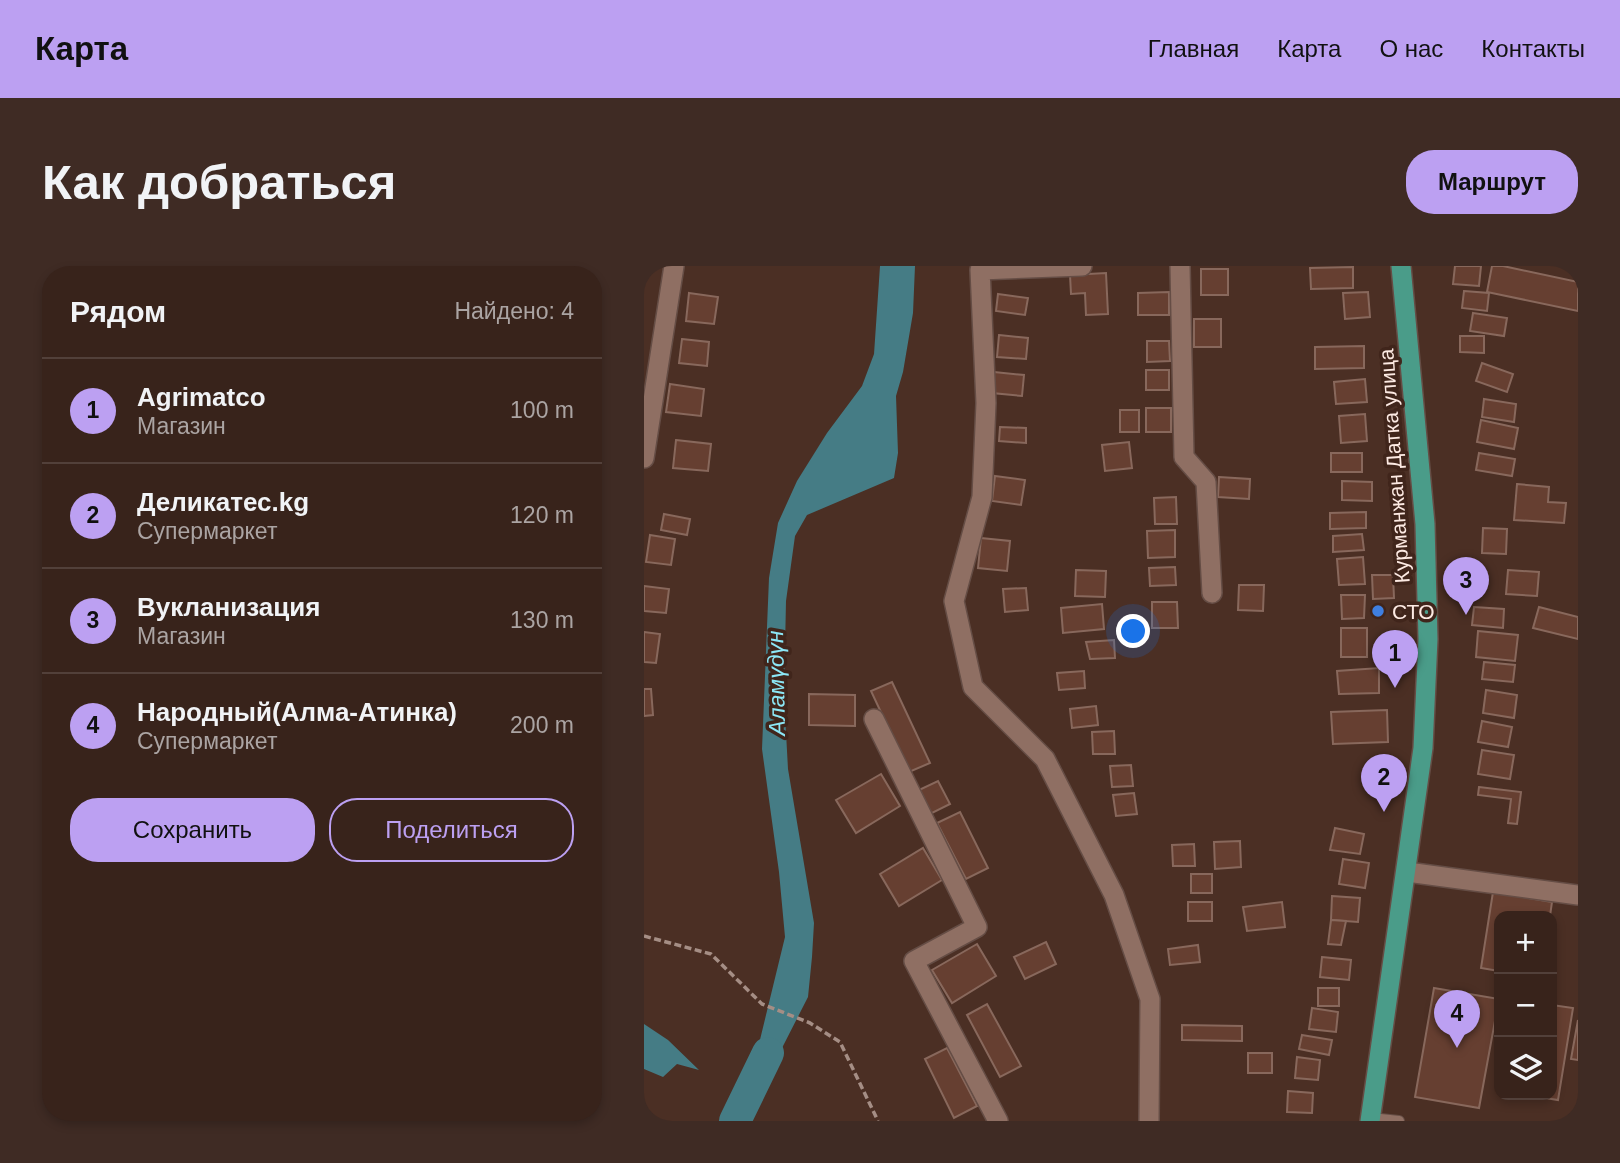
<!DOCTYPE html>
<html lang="ru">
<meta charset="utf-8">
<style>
body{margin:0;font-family:Helvetica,sans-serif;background:#3f2b24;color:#f1f3f6}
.controls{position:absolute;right:21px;bottom:21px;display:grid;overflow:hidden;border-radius:14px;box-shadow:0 4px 10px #0003}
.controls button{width:63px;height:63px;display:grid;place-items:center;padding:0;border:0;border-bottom:2px solid #52403a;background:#38231b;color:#f1f3f6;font:35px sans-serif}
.you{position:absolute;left:490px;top:366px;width:24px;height:24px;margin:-18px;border:5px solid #fff;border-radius:50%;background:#1a73e8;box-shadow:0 0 0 10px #1a73e833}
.badge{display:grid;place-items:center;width:46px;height:46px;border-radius:50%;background:#bca0f2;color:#111;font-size:23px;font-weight:700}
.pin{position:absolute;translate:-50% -58px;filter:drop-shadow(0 2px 4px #0008)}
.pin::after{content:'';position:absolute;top:37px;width:24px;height:21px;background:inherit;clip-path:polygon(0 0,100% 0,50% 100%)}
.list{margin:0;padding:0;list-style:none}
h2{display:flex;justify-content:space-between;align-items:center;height:91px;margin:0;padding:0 28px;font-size:30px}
h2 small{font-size:23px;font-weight:400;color:#aba4a3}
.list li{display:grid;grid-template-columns:46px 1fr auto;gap:21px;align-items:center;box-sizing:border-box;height:105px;padding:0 28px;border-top:2px solid #52403a}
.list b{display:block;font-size:26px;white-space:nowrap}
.list p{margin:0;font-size:23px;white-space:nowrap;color:#aba4a3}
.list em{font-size:23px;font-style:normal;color:#aba4a3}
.actions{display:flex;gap:14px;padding:21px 28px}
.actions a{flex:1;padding:16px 0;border:2px solid #bca0f2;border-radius:28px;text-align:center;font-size:24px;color:#bca0f2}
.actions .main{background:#bca0f2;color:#111}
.icon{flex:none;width:38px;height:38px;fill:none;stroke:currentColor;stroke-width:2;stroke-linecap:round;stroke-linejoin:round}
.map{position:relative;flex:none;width:934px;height:855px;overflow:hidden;border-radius:28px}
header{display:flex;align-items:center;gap:42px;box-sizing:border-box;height:98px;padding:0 35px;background:#bca0f2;color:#111}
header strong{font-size:33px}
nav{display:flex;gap:38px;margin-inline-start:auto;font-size:24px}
.intro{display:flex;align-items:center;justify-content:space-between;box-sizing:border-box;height:168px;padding:0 42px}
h1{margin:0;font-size:49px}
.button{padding:18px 32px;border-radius:28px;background:#bca0f2;color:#111;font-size:24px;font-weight:700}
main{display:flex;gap:42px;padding:0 42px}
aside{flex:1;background:#38231b;border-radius:28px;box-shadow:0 4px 10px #0003}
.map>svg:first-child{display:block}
.water{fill:#457c85}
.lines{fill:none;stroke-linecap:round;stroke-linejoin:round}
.river{stroke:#457c85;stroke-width:32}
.building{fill:#663f31;stroke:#88685c;stroke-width:2}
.service-casing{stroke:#654d45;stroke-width:12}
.minor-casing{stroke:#654d45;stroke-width:22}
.primary-casing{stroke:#654d45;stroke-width:22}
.path{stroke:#a58e85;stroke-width:3.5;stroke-dasharray:7 3.5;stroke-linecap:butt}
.service{stroke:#8f6f63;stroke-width:10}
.minor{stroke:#8f6f63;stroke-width:19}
.primary{stroke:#4a9c89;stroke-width:19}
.shop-dot{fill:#3f7fe0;stroke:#40251b;stroke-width:2.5}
.labels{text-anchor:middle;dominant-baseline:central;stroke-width:7;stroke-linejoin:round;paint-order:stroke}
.street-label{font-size:21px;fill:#fdeae3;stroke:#40251b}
.poi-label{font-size:21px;fill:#fdeae3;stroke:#40251b;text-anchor:start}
.water-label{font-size:23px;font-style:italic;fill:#8ce7f6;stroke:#40251b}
</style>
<header>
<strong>Карта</strong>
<nav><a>Главная</a><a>Карта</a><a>О нас</a><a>Контакты</a></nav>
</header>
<div class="intro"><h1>Как добраться</h1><a class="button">Маршрут</a></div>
<main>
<aside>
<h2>Рядом<small>Найдено: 4</small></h2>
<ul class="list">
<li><span class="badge">1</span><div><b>Agrimatco</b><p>Магазин</p></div><em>100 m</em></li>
<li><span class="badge">2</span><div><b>Деликатес.kg</b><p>Супермаркет</p></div><em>120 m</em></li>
<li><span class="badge">3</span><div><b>Вукланизация</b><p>Магазин</p></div><em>130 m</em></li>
<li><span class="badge">4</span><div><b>Народный(Алма-Атинка)</b><p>Супермаркет</p></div><em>200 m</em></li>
</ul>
<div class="actions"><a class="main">Сохранить</a><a>Поделиться</a></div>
</aside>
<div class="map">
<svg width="934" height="855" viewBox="0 0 934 855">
<rect width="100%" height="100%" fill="#4b2f24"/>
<g class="water">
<path d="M236 0H271L269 47 259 106 252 130 254 187 250 212 163 249 151 270 142 335 140 430 144 503 170 657 168 691 164 731 113 831 97 819 113 786 141 671 135 606 118 483 125 312 134 257 153 215 183 167 218 120 230 88Z"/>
<path d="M0 758 24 774 55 804 33 798 19 811 0 803Z"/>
</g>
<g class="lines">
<path class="river" d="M91 855 124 787"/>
</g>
<g class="building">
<path d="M811 0H837L835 20 809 18Z"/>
<path d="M848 0H859L934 16V45L843 26Z"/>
<path d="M709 1V22L667 23 666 2Z"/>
<rect x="557" y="3" width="27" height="26"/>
<path d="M462 7 464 48 442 49 441 27 427 28 426 9Z"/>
<path d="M820 25 845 27 843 45 818 42Z"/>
<path d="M525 26V49H494V27Z"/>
<path d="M724 26 726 51 701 53 699 27Z"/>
<path d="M45 27 74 31 70 58 42 55Z"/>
<path d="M354 28 384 32 381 49 352 45Z"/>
<path d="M829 47 863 52 860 70 826 65Z"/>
<rect x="550" y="53" width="27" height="28"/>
<path d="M355 69 384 72 382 93 353 91Z"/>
<path d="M816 70H840V87L816 86Z"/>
<path d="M38 73 65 76 63 100 35 97Z"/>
<path d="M503 75H525L526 95 503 96Z"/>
<path d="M720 80V102L671 103V81Z"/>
<path d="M838 97 869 108 863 126 832 115Z"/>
<rect x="502" y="104" width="23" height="20"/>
<path d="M350 106 380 109 378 130 348 127Z"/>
<path d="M721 113 723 136 692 138 690 116Z"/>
<path d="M26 118 60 123 57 150 22 146Z"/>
<path d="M840 133 872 138 870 156 838 151Z"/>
<rect x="502" y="142" width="25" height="24"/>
<rect x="476" y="144" width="19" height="22"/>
<path d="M721 148 723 175 697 177 695 150Z"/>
<path d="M837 154 874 162 870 183 833 176Z"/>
<path d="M356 161 382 162V177L355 175Z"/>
<path d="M32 174 67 178 64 205 29 202Z"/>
<path d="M485 176 488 202 461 205 458 179Z"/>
<rect x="687" y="187" width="31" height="19"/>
<path d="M835 187 871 193 868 210 832 204Z"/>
<path d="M351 210 381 214 377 239 348 235Z"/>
<path d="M575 211 606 213 605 233 574 231Z"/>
<path d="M698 215 728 216V235L698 234Z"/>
<path d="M873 218 905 221 904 236 922 237 920 257 870 254Z"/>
<path d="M532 231 533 258H511L510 232Z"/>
<path d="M722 246V262L686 263V247Z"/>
<path d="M20 248 46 253 43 269 17 264Z"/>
<path d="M839 262 863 263 862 288 838 287Z"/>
<path d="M531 264V291L504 292 503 265Z"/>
<path d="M718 268 720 284 689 286V270Z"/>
<path d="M6 269 31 273 27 299 2 296Z"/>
<path d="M337 272 366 275 363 305 334 302Z"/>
<path d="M719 291 721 318 695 319 693 293Z"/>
<path d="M531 301 532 319 506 320 505 302Z"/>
<path d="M432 304 462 305 461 331 431 330Z"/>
<path d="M864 304 895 306 893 330 862 328Z"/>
<path d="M728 309H749L750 332 729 333Z"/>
<path d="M595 319H620L619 345 594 344Z"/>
<path d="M0 320 25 323 22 347 0 345Z"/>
<path d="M382 322 384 344 361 346 359 323Z"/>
<path d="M697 329H721L720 352 698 353Z"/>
<path d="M508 336H533L534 362H508Z"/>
<path d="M458 338 460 363 419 367 417 342Z"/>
<path d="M830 341 860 343 859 362 828 359Z"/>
<path d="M895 341 934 351V373L889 362Z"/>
<rect x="697" y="362" width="26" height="29"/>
<path d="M834 365 874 369 871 395 832 391Z"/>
<path d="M0 366 16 368 12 397 0 396Z"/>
<path d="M470 374 471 392 446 393 442 376Z"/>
<path d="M840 396 871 399 869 416 838 413Z"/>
<path d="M735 402V427L695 428 693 405Z"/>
<path d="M440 405 441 422 415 424 413 407Z"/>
<path d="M248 416 286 497 265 506 227 425Z"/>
<path d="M0 423H7L9 449 0 450Z"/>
<path d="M842 424 873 429 870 452 839 447Z"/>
<path d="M165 428 211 429V460L165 459Z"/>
<path d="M452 440 454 459 428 462 426 443Z"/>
<path d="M743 444 744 476 689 478 687 446Z"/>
<path d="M838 455 868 461 864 481 834 476Z"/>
<path d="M470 465 471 488H449L448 466Z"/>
<path d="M838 484 870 489 866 513 834 508Z"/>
<path d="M487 499 489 520 468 521 466 500Z"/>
<path d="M237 508 256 540 212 567 192 534Z"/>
<path d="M294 515 306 538 286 548 275 524Z"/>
<path d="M835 521 877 526 873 558 864 557 867 533 834 529Z"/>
<path d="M490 527 493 548 472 550 469 529Z"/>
<path d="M316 546 344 602 322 613 293 557Z"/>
<path d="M691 562 720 568 716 588 686 584Z"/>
<path d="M596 575 597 601 571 603 570 576Z"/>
<path d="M550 578 551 600H529L528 579Z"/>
<path d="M279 582 298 614 255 640 236 608Z"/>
<path d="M699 593 725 597 721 622 695 618Z"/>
<rect x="547" y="608" width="21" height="19"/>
<path d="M849 626 908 636 906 650H855V705L837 702Z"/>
<path d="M688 630 716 632 714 656 687 654Z"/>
<rect x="544" y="636" width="24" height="19"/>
<path d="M638 636 641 661 603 665 599 641Z"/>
<path d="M687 654 702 655 697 679 684 678Z"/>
<path d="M402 676 412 698 381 713 370 691Z"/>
<path d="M333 678 352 710 308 737 288 704Z"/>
<path d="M554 679 556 696 526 699 524 683Z"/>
<path d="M678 691 707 694 705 714 676 711Z"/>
<rect x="674" y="722" width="21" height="18"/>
<path d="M790 722 855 733 835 842 771 831Z"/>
<path d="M343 738 377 800 356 811 323 749Z"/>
<path d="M908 739 929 742 914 834 883 829H908Z"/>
<path d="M668 742 694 746 692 766 665 763Z"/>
<path d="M934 754V794L927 793Z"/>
<path d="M538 759 598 760V775L538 774Z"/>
<path d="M658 769 688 774 685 789 655 783Z"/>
<path d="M303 782 333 840 310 852 281 793Z"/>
<rect x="604" y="787" width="24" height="20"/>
<path d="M653 791 676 794 674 814 651 812Z"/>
<path d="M644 825 669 827 668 847 643 846Z"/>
</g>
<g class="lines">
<defs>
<g id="service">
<path d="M932 0H934"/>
<path d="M727 852 755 855"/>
</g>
<g id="minor">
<path d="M438 0 336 4 342 137 338 231 310 335 329 421 401 493 470 629 506 733 505 855"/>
<path d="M536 0 540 191 562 216 568 327"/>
<path d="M0 192 30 0"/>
<path d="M230 453 333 661 270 695 354 855"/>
<path d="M763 606 934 629"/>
</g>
<path id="primary" d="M726 855 779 482 784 373 781 258 757 0"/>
</defs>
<use href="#service" class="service-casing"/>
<use href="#minor" class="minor-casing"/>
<use href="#primary" class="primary-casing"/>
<path class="path" d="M0 670 67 688 118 738 166 757 196 776 234 855"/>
<use href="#service" class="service"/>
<use href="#minor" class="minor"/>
<use href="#primary" class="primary"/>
</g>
<circle class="shop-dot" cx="734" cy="345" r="7"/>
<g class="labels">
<g class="street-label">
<text transform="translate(750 200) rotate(-94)">Курманжан Датка улица</text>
</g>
<g class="poi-label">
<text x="748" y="345">СТО</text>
</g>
<g class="water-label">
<text transform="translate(132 417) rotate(-91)">Аламүдүн</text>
</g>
</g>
</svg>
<div class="controls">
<button>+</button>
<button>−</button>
<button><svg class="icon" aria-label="layers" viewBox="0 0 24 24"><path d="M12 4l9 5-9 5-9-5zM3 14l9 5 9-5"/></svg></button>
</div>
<div class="you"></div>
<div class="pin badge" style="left:751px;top:422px">1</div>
<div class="pin badge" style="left:740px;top:546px">2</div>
<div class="pin badge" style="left:822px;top:349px">3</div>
<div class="pin badge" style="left:813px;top:782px">4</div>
</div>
</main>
